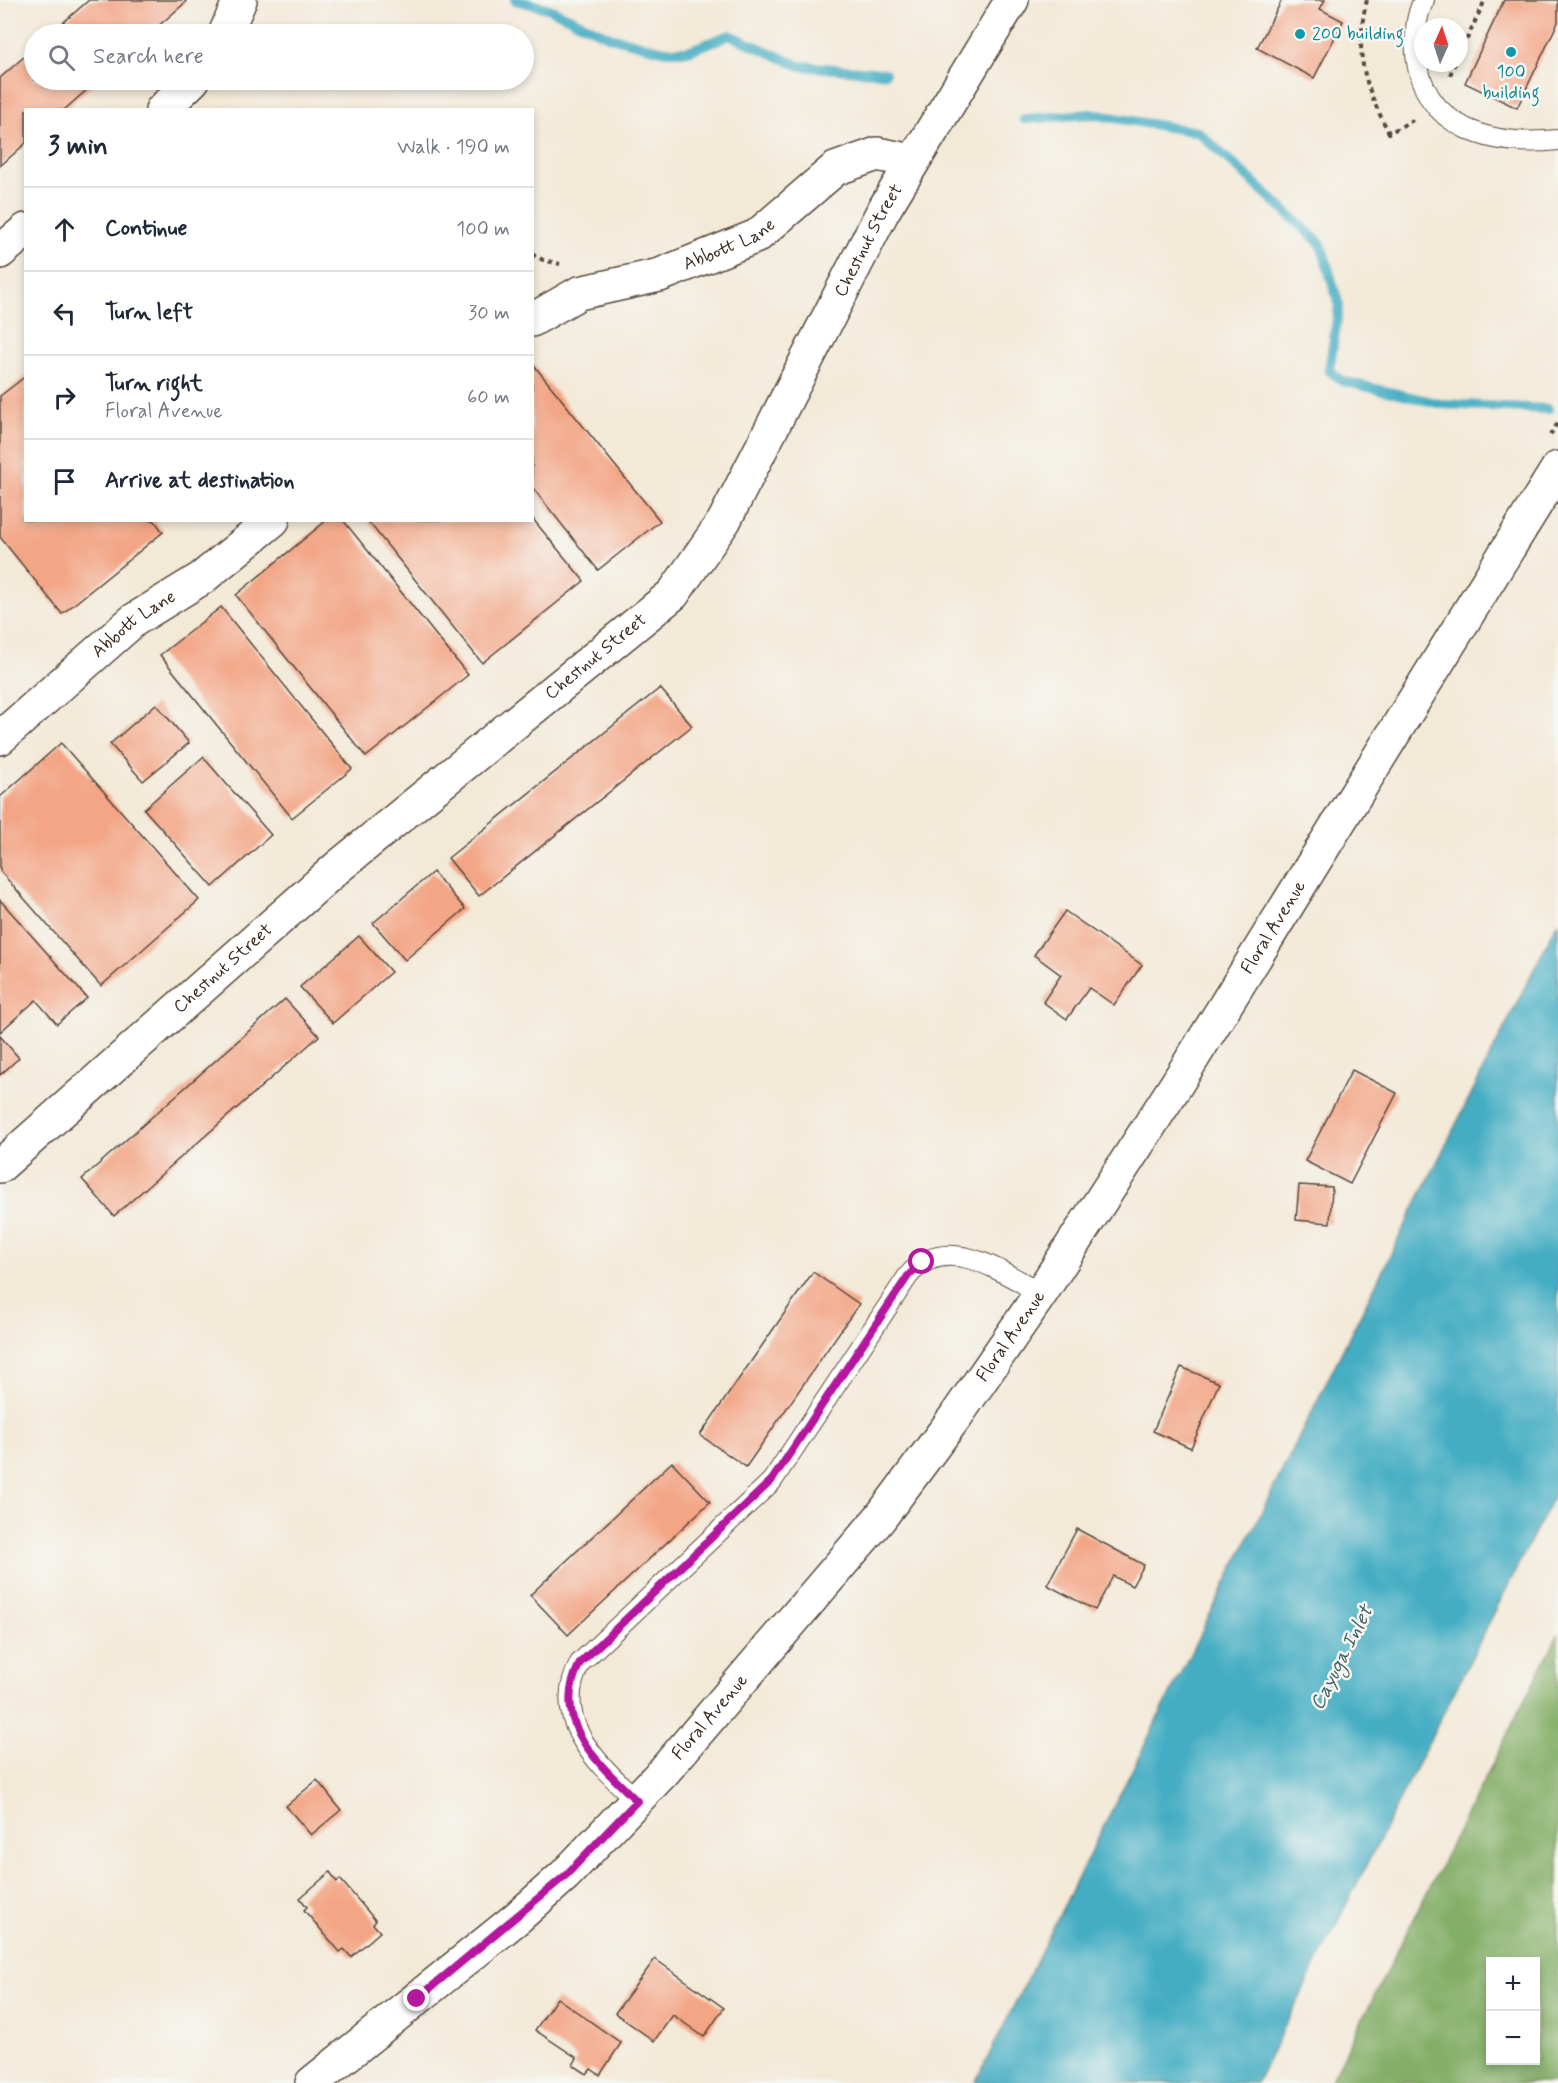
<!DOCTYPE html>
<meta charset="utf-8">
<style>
body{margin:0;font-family:Mynerve,sans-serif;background:#f6f6f7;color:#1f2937}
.controls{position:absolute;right:18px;bottom:18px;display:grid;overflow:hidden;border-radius:0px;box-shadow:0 3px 9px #0003}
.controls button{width:54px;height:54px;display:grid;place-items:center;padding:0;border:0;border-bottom:2px solid #e0e1e3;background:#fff;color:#1f2937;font:30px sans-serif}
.compass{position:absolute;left:1414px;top:18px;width:54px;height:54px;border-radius:50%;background:#fff;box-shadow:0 3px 9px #0003;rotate:3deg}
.stop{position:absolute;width:18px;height:18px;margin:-14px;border:4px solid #b5179e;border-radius:50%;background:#fff}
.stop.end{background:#b5179e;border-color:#fff;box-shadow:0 2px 6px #0008}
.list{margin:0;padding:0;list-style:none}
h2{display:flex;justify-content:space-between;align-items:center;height:78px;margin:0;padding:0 24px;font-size:26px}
h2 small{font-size:20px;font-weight:400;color:#747a83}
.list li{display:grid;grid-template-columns:39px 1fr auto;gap:18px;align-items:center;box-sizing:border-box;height:84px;padding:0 24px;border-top:2px solid #e0e1e3}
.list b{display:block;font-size:22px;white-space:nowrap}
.list p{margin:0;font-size:20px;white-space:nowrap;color:#747a83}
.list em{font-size:20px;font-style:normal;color:#747a83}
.icon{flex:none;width:33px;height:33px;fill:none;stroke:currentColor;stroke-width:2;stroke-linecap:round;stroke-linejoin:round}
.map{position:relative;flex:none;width:1558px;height:2083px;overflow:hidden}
.search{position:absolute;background:#fff;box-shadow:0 3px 9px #0003;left:24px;top:24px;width:510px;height:66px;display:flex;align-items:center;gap:15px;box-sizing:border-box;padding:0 21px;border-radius:33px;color:#747a83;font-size:22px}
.panel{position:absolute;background:#fff;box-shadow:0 3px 9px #0003;left:24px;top:108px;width:510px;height:414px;border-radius:0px}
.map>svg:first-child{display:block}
.forest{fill:#83ae66;stroke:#5f6c42;stroke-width:1.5;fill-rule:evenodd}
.water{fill:#44adc3;stroke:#406c70;stroke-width:1.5}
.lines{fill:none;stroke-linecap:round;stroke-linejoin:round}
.stream{stroke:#44adc3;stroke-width:10}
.building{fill:#f3a585}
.service-casing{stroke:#57473a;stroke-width:22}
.minor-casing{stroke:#57473a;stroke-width:36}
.primary-casing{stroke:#57473a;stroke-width:36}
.path{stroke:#57473a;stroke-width:4;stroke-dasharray:4.5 4.5;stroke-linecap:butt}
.service{stroke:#fff;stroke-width:20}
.minor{stroke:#fff;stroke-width:33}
.primary{stroke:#fff;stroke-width:33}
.route{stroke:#b5179e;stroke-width:8}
.culture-dot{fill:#0f9aa8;stroke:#f6f6f2;stroke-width:2}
.labels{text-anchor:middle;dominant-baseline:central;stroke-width:5;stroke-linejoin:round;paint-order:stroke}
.culture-label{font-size:18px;fill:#0d838f;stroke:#f6f6f2;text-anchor:start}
.street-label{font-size:18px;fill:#3b2a1e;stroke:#f6f6f2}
.water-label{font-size:20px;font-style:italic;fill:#3f5e60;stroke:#f6f6f2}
</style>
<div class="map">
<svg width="1558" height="2083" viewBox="0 0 1558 2083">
<rect width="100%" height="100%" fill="#f6f6f2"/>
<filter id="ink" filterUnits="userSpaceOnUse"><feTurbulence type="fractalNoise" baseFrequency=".0167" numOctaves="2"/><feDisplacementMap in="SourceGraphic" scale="12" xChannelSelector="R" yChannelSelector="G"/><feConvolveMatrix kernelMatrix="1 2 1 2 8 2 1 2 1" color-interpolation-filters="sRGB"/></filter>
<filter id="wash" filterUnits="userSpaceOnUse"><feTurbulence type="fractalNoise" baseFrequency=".008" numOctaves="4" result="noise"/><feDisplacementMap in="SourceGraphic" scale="24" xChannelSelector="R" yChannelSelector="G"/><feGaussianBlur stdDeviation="1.35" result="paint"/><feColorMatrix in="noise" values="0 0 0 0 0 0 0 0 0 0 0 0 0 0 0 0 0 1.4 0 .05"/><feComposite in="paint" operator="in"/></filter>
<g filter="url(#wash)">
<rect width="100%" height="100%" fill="#f3e9d7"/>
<path class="forest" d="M1558 1635V2083H1330ZM1490 1962H1536V2060H1490Z"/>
<path class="water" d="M1558 921V1487L1256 2083H975Z"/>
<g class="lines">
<g class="stream">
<path d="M515 0 550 9 610 37 665 51H688L730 35 800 66 885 73"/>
<path d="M1024 119 1091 114 1198 132 1321 244 1339 306 1329 370 1342 381 1441 404 1548 409"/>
</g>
</g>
<g id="blocks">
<g class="building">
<path d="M89 0H184L186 2 149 34H50Z"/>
<path d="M1282 0H1325L1320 9 1343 21 1314 78 1257 48Z"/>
<path d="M1504 0H1558V22L1517 108 1465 83Z"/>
<path d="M34 48V80H98L64 110H26V143L0 166V78Z"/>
<path d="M532 363 660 521 598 570 532 487Z"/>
<path d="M26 376V520H154L163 532 62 614 0 537V396Z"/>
<path d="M532 518 584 581 482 663 367 520H532Z"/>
<path d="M327 520H343L468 675 366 757 236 595Z"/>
<path d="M221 607 352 769 292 818 160 655Z"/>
<path d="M660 688 692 726 479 896 448 858Z"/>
<path d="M156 704 189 743 143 781 110 744Z"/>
<path d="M61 743 199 900 101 986 0 871V797Z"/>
<path d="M203 757 271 835 213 887 144 809Z"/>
<path d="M433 872 465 909 405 960 373 923Z"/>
<path d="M0 900 87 998 57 1024 36 1000 0 1032Z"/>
<path d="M1065 911 1142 965 1114 1005 1089 988 1067 1019 1043 1002 1061 975 1034 955Z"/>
<path d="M359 936 391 972 333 1023 300 987Z"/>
<path d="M285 999 319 1036 114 1216 82 1179Z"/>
<path d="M0 1036 19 1058 0 1075Z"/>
<path d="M1352 1070 1397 1093 1350 1184 1305 1161Z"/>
<path d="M1299 1185 1332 1187 1330 1223 1296 1220Z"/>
<path d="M813 1272 859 1304 746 1467 700 1435Z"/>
<path d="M1181 1367 1219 1383 1191 1448 1153 1431Z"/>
<path d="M672 1462 710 1502 568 1635 530 1595Z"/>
<path d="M1077 1529 1144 1565 1132 1586 1113 1576 1095 1610 1047 1585Z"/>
<path d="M317 1780 341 1810 311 1835 286 1806Z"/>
<path d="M330 1872 337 1882 340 1879 376 1921 373 1924 380 1932 351 1957 344 1949 340 1952 304 1910 307 1907 300 1898Z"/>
<path d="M655 1959 724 2008 704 2037 673 2015 654 2041 615 2013Z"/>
<path d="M557 1998 621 2043 600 2075 591 2069 587 2074 573 2065 577 2058 535 2030Z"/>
</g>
</g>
</g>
<g filter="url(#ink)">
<use href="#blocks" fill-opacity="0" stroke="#57473a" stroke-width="1.5"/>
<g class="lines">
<defs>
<g id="service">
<path d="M1424 0C1415 17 1415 35 1416 54 1423 130 1493 147 1558 140"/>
<path d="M637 1801C599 1764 549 1722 580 1663L772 1481 908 1276C946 1231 1001 1272 1041 1293"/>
</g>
<g id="minor">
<path d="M225 34 240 0"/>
<path d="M162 110 193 80"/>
<path d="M0 252 26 230"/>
<path id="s1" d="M532 320 579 293 660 275 757 236 835 169 877 154 912 161"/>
<path id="s2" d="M0 738 134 620 202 578 273 520"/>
<path id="s3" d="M0 1166 338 867 673 594 724 521 883 211 1012 0"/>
</g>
<g id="primary">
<path id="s4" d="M312 2083 517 1918 565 1875 665 1770 880 1518 956 1416 1041 1293 1176 1085 1558 468"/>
</g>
</defs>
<use href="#service" class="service-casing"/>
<use href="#minor" class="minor-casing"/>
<use href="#primary" class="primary-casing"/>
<g class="path">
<path d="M1367 0C1353 54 1365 86 1389 133L1413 120"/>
<path d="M1459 56 1485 0"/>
<path d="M1450 75 1455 63"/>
<path d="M532 170H533"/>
<path d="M532 254 543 260 560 264"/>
<path d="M1550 435 1558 423"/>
</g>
<use href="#service" class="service"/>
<use href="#minor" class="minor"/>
<use href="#primary" class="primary"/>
</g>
</g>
<g class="lines" filter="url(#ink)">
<path class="route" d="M417 1999 566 1875 637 1801C598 1763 549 1722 580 1663L772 1480 908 1276 922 1262"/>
</g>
<g class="culture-dot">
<circle cx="1300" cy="34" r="6"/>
<circle cx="1511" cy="52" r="6"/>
</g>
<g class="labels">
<g class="culture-label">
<text x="1312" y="34">200 building</text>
<text x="1511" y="72" text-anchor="middle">100<tspan x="1511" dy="21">building</tspan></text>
</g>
<g class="street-label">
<text stroke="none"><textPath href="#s3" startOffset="1288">Chestnut Street</textPath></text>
<text stroke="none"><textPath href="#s1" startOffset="213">Abbott Lane</textPath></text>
<text stroke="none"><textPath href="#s2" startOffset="176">Abbott Lane</textPath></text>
<text stroke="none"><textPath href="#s3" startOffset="784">Chestnut Street</textPath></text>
<text stroke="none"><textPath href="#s4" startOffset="1514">Floral Avenue</textPath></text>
<text stroke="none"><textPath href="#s3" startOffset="298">Chestnut Street</textPath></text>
<text stroke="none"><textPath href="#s4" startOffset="1028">Floral Avenue</textPath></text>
<text stroke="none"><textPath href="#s4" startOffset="542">Floral Avenue</textPath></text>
</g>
<g class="water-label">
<text transform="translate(1342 1658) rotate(-63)">Cayuga Inlet</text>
</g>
</g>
</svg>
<div class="controls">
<button>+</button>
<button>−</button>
</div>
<svg class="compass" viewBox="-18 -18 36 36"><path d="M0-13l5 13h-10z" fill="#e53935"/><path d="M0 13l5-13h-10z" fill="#747a83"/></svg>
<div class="stop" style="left:922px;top:1262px"></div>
<div class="stop end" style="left:417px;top:1999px"></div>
<div class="search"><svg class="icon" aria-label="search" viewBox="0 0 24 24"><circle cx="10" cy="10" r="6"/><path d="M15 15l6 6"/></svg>Search here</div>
<section class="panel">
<h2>3 min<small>Walk · 190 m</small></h2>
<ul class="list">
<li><svg class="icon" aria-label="ahead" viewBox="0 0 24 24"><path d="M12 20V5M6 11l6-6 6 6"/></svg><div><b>Continue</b></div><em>100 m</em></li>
<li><svg class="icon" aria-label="left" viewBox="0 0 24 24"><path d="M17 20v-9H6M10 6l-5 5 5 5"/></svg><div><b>Turn left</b></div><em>30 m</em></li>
<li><svg class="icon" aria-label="right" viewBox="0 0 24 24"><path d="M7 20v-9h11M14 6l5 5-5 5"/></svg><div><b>Turn right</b><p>Floral Avenue</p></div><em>60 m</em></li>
<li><svg class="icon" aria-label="arrive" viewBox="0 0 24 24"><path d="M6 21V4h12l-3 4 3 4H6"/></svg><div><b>Arrive at destination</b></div></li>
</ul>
</section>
</div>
